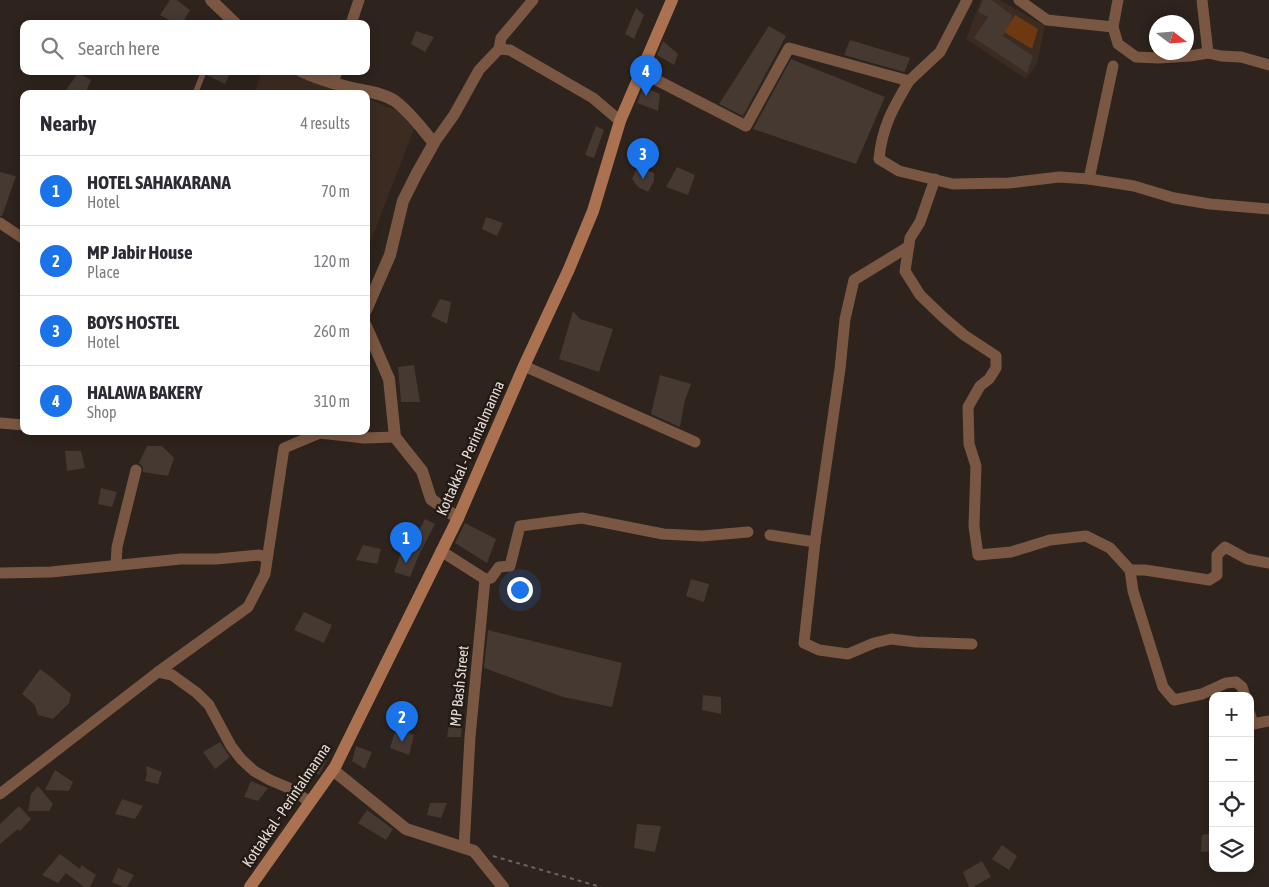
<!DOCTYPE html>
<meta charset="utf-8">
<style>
body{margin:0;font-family:"Asap Condensed",sans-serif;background:#f7f7f7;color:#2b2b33}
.controls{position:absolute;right:15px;bottom:15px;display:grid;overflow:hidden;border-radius:10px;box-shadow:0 2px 12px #0003}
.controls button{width:45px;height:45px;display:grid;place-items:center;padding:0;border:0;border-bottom:1px solid #e1e1e2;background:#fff;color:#2b2b33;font:25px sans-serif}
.compass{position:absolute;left:1149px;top:15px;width:45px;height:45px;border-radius:50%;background:#fff;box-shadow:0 2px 12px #0003;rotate:106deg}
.you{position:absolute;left:519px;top:589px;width:18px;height:18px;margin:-12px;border:4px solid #fff;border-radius:50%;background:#1a73e8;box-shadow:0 0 0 8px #1a73e833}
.badge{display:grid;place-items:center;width:32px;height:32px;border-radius:50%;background:#1a73e8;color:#fff;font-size:16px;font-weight:700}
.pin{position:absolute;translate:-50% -41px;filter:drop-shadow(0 1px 2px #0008)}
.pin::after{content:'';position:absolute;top:26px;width:18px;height:15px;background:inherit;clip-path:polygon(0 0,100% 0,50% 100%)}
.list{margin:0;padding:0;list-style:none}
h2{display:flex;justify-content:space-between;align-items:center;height:65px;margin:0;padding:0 20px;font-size:21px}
h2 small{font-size:16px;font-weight:400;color:#7c7c81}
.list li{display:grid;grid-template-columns:32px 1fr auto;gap:15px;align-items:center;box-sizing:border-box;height:70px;padding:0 20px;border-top:1px solid #e1e1e2}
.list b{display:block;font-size:19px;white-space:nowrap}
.list p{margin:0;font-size:16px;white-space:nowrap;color:#7c7c81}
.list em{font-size:16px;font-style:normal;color:#7c7c81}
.icon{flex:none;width:28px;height:28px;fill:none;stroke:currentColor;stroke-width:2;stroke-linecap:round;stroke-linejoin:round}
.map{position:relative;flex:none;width:1269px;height:887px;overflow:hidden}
.search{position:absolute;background:#fff;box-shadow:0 2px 12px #0003;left:20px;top:20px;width:350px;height:55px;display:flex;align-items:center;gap:12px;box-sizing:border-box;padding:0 18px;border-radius:10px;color:#7c7c81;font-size:19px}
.panel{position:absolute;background:#fff;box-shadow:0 2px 12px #0003;left:20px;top:90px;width:350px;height:345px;border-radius:10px}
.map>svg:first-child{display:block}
.built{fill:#3b2b21}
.green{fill:#6e3811}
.building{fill:#453932}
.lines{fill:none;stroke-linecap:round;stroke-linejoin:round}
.path{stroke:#6d645f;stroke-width:2;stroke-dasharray:4 4;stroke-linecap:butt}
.service{stroke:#7a5742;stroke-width:5.5}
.minor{stroke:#7a5742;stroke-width:11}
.tertiary{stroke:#7a5742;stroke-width:12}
.secondary{stroke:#aa7250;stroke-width:12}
.labels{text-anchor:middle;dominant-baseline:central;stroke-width:5;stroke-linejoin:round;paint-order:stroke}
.street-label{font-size:15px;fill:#e3dcd8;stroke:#241a14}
</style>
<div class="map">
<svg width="1269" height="887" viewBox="0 0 1269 887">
<rect width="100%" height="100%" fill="#2e231d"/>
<g class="built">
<path d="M981 0H1000L1045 26 1037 64 1026 79 966 39Z"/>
<path d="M262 71H297L356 94H254Z"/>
<path d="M366 98 418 119 366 253Z"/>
</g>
<path class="green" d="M1015 15 1038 29 1032 49 1004 32Z"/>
<g class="building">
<path d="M170 0H177L190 10 182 24H177L160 15Z"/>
<path d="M983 0H992L1013 16 1003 36 1033 56 1027 73 974 38 988 17 978 12Z"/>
<path d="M636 8 644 15 634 39 625 34Z"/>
<path d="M769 26 786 36 743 116 719 104Z"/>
<path d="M416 31 434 37 425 52 411 44Z"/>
<path d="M850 40 910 58 905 71 904 72 844 55Z"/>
<path d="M663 41 678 54 674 65 657 55Z"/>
<path d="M791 59 885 97 856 164 753 129Z"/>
<path d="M209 71H231L225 84 207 75Z"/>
<path d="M78 73 91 80 85 94H72L66 90Z"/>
<path d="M643 87 660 94 658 111 637 103Z"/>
<path d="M596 126 604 130 594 158 585 155Z"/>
<path d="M638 166 654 173V181L648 192 638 187 632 179Z"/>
<path d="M677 167 695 175 688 195 666 187Z"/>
<path d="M0 172 16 176 2 216H0Z"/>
<path d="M486 217 503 223 497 236 482 229Z"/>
<path d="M440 299 451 302 447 324 431 316Z"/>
<path d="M573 311 580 319 613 329 599 372 559 359Z"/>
<path d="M414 365 420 402H401L398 367Z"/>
<path d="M660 375 691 384 685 400 680 427 651 414Z"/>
<path d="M147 446H162L174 458 168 476 143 472V467L139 463Z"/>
<path d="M65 451H81L85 468 67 471Z"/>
<path d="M101 488 117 492 112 507 98 504Z"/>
<path d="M425 519 435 524 418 557 410 577 394 572 402 550 407 553Z"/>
<path d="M465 523 496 539 487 563 455 543Z"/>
<path d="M363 545 381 549 377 564 356 560Z"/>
<path d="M691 579 709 584 704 602 686 596Z"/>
<path d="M304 612 332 625 324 643 294 630Z"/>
<path d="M488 630 622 663 612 707 563 697 484 668Z"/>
<path d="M40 669 51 677 71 694 69 703 53 719 38 715 34 704 22 694Z"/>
<path d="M703 695 721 697V714L702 710Z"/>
<path d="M450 718 462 720 461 737H447Z"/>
<path d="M396 728 414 735 409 755 390 748Z"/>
<path d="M220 742 230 757 215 769 203 752Z"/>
<path d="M356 746 372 752 365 769 352 761Z"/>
<path d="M315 756 327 760 319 775 306 770Z"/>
<path d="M146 766 162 772 158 784 145 781 147 774Z"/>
<path d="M55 770 73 782 69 791 45 790Z"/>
<path d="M251 781 268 788 258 801 244 797Z"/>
<path d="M38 786 53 804 49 811H28L31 794Z"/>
<path d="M122 799 143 806 135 819 115 814Z"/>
<path d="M430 803H447L441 818 427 815Z"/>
<path d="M19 806 31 819 20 831 18 829 0 844V824Z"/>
<path d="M367 810 393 829 386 840 358 823Z"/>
<path d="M637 824 661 826 655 852 634 848Z"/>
<path d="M1213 833V851L1201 852 1202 835Z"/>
<path d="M1002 845 1017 856 1009 870 992 859Z"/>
<path d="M60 854 80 869 81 865 96 875 90 887H84L66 873 58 883 42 875Z"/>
<path d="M982 861 991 877 973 887H969L963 872Z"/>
<path d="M118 868 134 875 127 887H123L112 882Z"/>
</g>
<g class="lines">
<path class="path" d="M493 856 601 887"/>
<path class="service" d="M195 94 204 71"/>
<g class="minor">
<path d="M1019 0 1047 20 1113 27"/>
<path d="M1118 0 1113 27 1118 44 1136 57 1159 58 1190 56 1208 53 1221 56 1241 57 1269 65"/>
<path d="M1202 0 1208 53"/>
<path d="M351 24 359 0"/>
<path d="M499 49 510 50 593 98 620 121"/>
<path d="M1113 66 1089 179 1134 186 1174 198 1210 204 1269 209"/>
<path d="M641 72 746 126 789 48 909 81 940 52 967 0"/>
<path d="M909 81C893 108 882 127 879 159L899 171 953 184 1009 183 1059 177 1089 179"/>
<path d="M333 83 337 71"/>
<path d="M434 143 454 115 479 70 499 49 501 38 533 0"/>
<path d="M935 179 920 222 910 238 905 271 920 295 944 318 964 335 996 356V368L989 379 980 386 968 407 969 444 976 466 974 526 978 555 1011 552 1050 540 1086 536 1110 548 1130 570 1133 591 1163 687 1174 700 1202 694 1226 683 1236 682 1242 687 1245 696"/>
<path d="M0 223 24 239"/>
<path d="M908 247 854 280 845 319 840 369 815 542 804 643 819 650 848 654 874 643 891 639 916 642 972 644"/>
<path d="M524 366 695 442"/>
<path d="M0 423 24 425"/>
<path d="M770 535 815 542"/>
<path d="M441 551 485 579 470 737 464 848"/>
<path d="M116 565 117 547 136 470"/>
<path d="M1130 570H1145L1209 580 1217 575V555L1225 547 1247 559 1269 563"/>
<path d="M0 573 51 572 181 559H217L259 555 267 558"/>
<path d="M485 579 491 578 499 567 510 566 520 526 582 518 663 534 702 536 748 532"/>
<path d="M158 672 248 607 265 574 284 448 320 433 364 438 395 437"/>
<path d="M1250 714 1253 724 1269 721"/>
<path d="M0 794 158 672 172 675 197 693 209 705 231 746 241 759 254 771 270 780 289 788 310 802"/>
</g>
<g class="tertiary">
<path d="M211 0 236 24"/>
<path d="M301 71C316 78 332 83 348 87 363 91 382 92 395 101 411 113 422 129 434 143L417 173 403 201 390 255 366 310"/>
<path d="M366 326 389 379 395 437 422 471 431 499 458 518"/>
<path d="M333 770 406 829 474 851 503 887"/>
</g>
<path class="secondary" d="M250 887 335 767 458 518 524 366 569 269 593 211 620 121 672 0"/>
</g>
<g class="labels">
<g class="street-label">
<text transform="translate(470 448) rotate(-66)">Kottakkal - Perintalmanna</text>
<text transform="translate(459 686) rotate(-84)">MP Bash Street</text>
<text transform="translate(286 805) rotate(-56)">Kottakkal - Perintalmanna</text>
</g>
</g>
</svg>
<div class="controls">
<button>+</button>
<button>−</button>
<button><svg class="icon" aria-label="locate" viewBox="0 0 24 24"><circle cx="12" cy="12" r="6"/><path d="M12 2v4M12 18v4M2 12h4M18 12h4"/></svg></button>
<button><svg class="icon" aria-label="layers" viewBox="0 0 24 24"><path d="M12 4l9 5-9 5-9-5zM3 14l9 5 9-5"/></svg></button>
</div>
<svg class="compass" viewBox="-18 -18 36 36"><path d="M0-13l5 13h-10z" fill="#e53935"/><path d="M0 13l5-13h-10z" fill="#7c7c81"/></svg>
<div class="you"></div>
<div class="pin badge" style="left:406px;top:563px">1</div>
<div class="pin badge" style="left:402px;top:742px">2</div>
<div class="pin badge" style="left:643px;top:179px">3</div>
<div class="pin badge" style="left:646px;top:96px">4</div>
<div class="search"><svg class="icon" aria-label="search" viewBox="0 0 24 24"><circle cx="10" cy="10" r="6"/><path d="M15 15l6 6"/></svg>Search here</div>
<section class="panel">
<h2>Nearby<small>4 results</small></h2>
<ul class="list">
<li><span class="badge">1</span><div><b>HOTEL SAHAKARANA</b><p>Hotel</p></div><em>70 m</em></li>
<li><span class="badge">2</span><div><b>MP Jabir House</b><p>Place</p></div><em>120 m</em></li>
<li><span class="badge">3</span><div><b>BOYS HOSTEL</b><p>Hotel</p></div><em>260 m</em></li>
<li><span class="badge">4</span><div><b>HALAWA BAKERY</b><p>Shop</p></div><em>310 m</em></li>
</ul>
</section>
</div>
